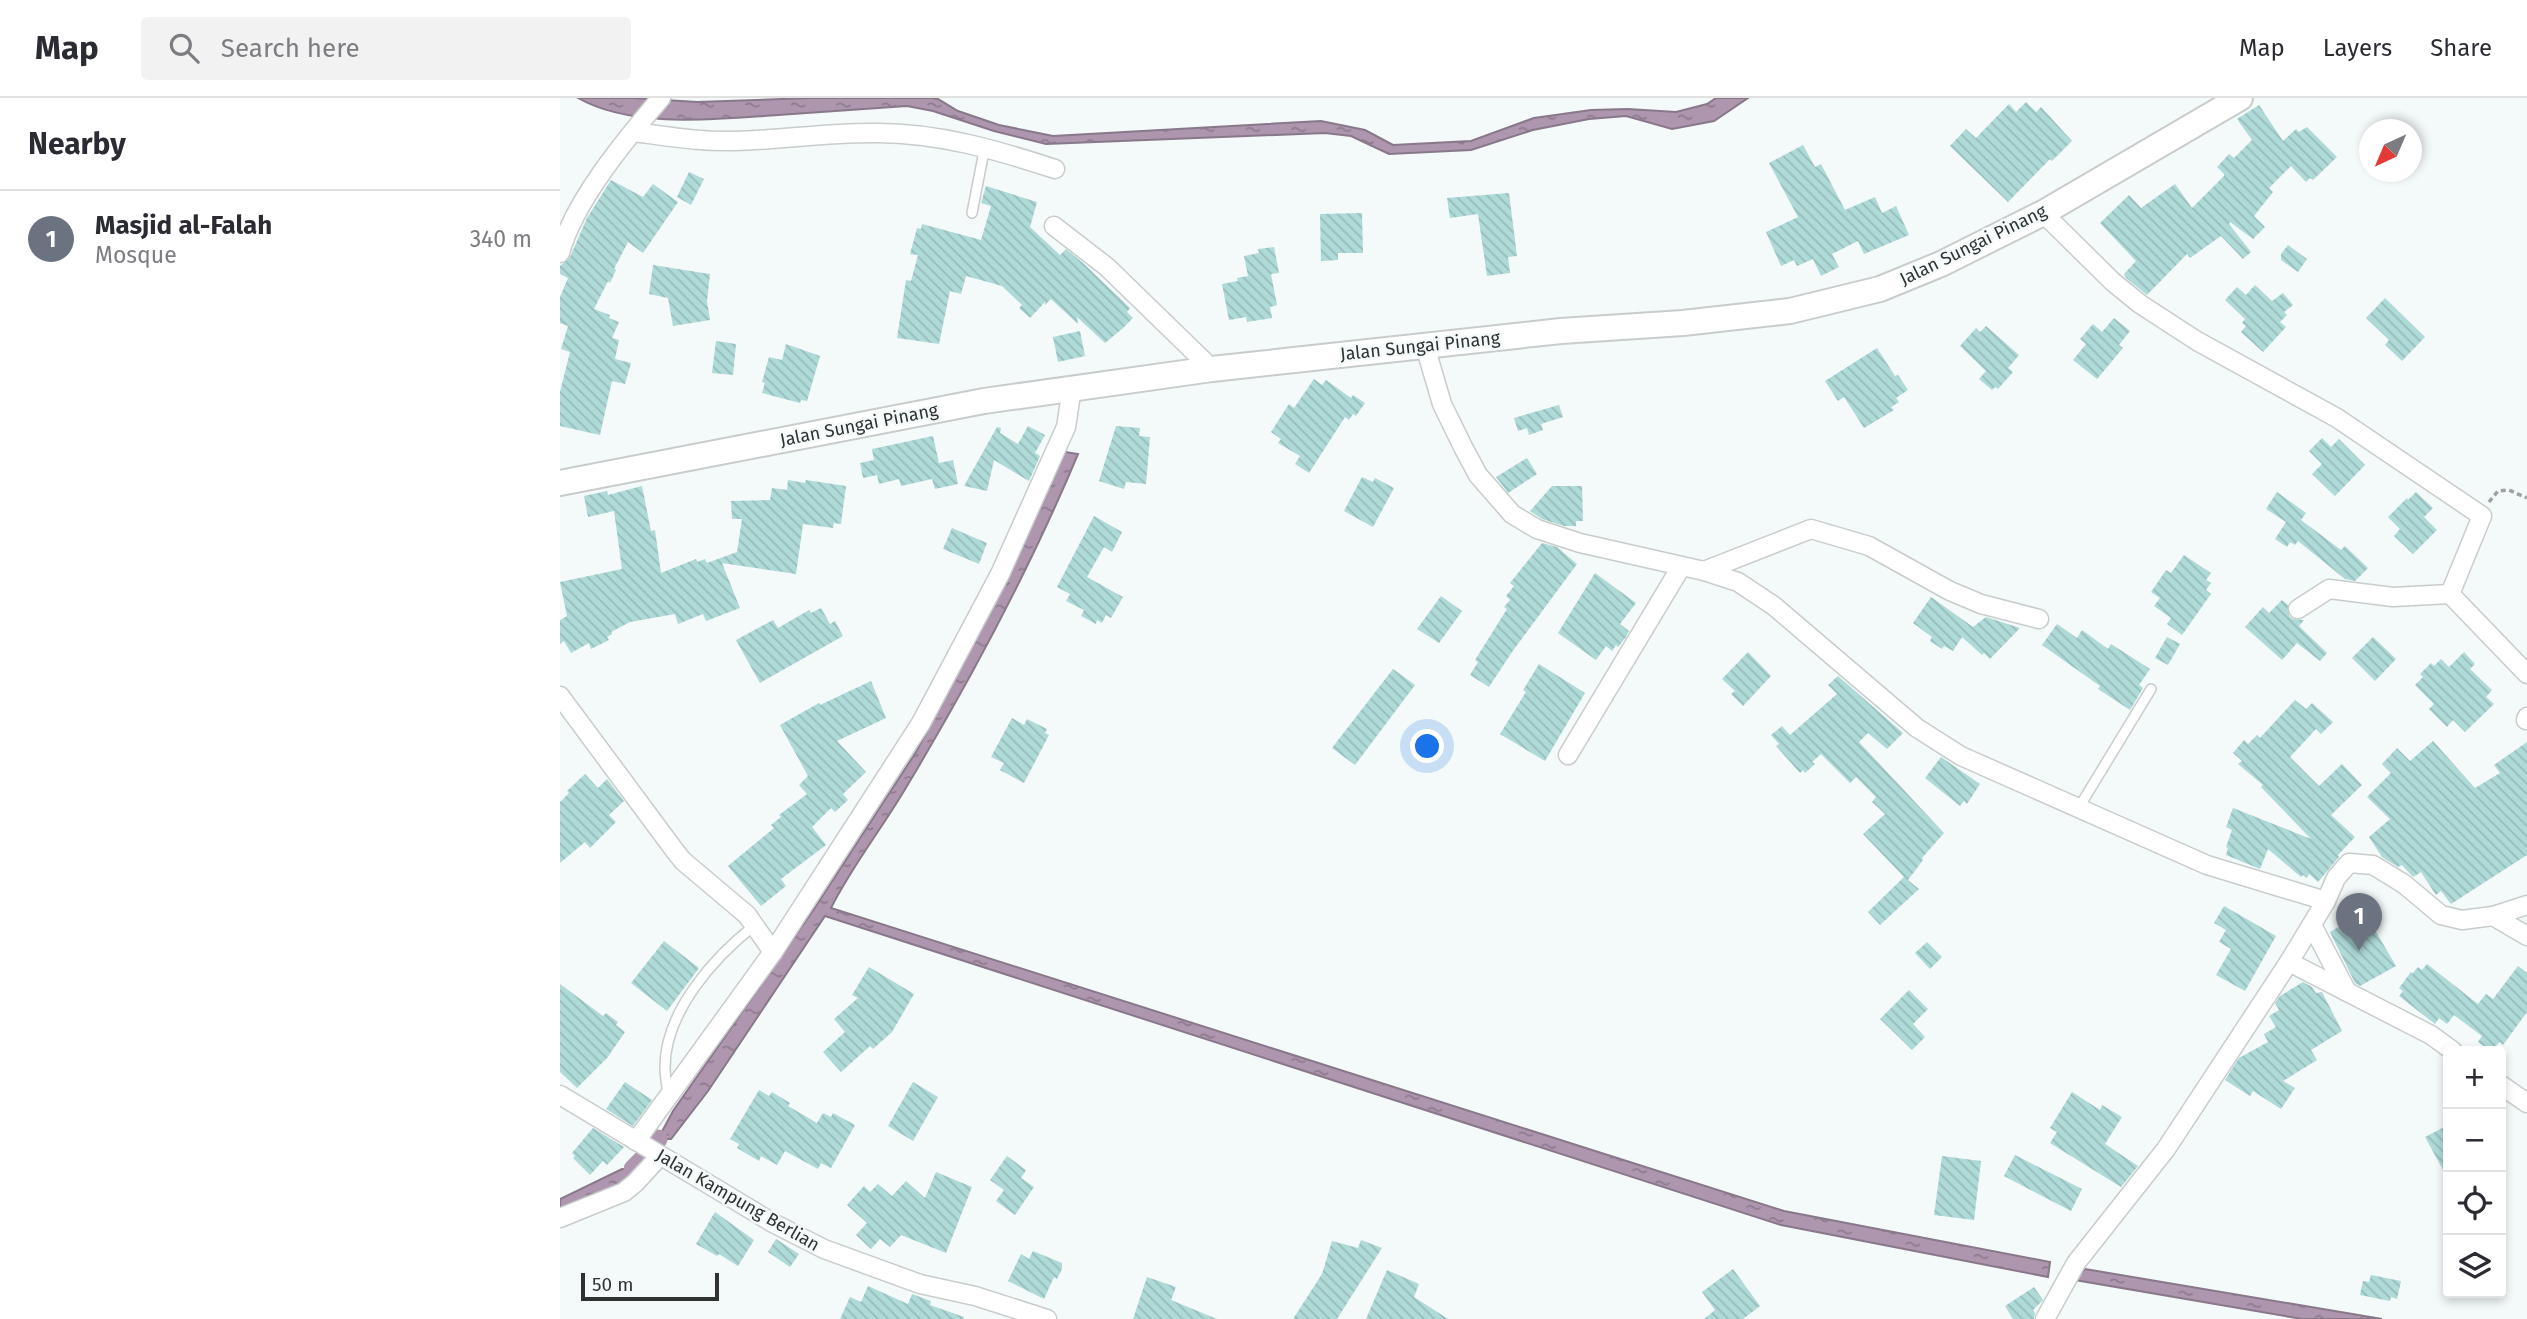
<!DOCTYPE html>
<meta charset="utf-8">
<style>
body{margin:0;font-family:"Fira Sans",sans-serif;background:#f2f2f3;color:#2b2b33}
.controls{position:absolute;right:21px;bottom:21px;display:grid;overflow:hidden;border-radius:7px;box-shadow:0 4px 10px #0003}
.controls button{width:63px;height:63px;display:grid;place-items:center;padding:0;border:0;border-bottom:2px solid #e1e1e2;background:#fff;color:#2b2b33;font:35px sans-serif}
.compass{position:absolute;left:1799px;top:21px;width:63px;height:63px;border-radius:50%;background:#fff;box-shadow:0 4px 10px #0003;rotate:224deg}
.scale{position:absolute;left:21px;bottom:18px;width:138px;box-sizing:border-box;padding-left:7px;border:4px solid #303232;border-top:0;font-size:19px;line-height:24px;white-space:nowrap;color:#303232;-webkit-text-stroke:5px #f4f9f9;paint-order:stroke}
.you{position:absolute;left:868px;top:649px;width:24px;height:24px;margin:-18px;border:5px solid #fff;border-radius:50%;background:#1a73e8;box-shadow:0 0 0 10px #1a73e833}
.badge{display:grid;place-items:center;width:46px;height:46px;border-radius:50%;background:#a242ab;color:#fff;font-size:23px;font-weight:700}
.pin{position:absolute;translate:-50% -58px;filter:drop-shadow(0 2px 4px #0008)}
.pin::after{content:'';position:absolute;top:37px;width:24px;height:21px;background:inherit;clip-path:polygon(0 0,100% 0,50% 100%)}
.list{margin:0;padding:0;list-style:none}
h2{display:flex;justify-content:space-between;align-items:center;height:91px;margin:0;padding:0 28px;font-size:30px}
h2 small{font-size:23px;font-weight:400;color:#7c7c81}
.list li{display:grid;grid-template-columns:46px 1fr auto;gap:21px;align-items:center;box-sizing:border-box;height:98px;padding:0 28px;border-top:2px solid #e1e1e2}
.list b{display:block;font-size:26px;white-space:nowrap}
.list p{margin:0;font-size:23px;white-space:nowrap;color:#7c7c81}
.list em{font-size:23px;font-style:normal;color:#7c7c81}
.icon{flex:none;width:38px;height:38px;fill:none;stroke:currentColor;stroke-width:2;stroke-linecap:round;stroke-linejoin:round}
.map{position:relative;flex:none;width:1967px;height:1221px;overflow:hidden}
header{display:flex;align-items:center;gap:42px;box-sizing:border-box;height:98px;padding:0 35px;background:#fff;border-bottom:2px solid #e1e1e2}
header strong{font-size:33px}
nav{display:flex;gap:38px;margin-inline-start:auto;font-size:24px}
.search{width:490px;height:63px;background:#f2f2f3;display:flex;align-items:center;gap:18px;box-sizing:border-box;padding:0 24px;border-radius:7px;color:#7c7c81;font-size:26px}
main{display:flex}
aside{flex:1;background:#fff}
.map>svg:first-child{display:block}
.water{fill:url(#water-ripples);stroke:#88788a;stroke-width:2}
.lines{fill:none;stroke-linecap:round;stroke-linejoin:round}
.canal{stroke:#ae96af;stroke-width:19}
.building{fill:url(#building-back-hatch)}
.lane-casing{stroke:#c8cdcc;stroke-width:12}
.street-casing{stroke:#c8cdcc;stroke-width:21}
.secondary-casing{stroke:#c8cdcc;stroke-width:28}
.path{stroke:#9da1a1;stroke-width:3.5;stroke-dasharray:5 3.5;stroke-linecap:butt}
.lane{stroke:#fff;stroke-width:9}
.street{stroke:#fff;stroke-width:18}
.secondary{stroke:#fff;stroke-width:24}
.labels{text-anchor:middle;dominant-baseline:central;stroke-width:5;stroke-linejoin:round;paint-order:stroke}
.street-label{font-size:18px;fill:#303232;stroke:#f4f9f9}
</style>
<header>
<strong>Map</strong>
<div class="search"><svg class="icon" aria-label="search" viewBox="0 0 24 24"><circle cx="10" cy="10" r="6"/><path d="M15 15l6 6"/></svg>Search here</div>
<nav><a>Map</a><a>Layers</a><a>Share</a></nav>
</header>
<main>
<aside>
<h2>Nearby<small></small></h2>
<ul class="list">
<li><span class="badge" style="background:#6b7280">1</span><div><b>Masjid al-Falah</b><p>Mosque</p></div><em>340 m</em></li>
</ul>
</aside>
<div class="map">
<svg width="1967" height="1221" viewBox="0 0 1967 1221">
<defs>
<pattern id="water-ripples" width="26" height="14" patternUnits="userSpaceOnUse" patternTransform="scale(1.75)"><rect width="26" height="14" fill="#ae96af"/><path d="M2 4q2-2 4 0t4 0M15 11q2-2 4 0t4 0" fill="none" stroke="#8e7b8f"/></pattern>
<pattern id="building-back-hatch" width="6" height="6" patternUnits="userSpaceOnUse" patternTransform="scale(1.75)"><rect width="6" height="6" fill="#aedad8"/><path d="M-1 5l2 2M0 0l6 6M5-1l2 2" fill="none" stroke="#96bcba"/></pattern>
</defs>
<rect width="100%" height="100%" fill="#f4f9f9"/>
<g class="water">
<path d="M18 0H72L137 4 250 0H371L378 1 398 13 439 27 493 38 761 23 805 32 833 47 911 43 974 20 1031 12 1068 11 1116 14 1147 6 1156 0H1188L1154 23 1112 31 1066 18 1029 21 973 32 911 52 829 56 791 38 765 35 486 46 434 33 373 13 347 8C304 11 261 14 218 17 158 21 72 31 18 0Z"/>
<path d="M505 354 518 356C470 471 411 581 347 688 323 729 292 768 271 810L1224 1113 1490 1164 1488 1179 1221 1127 265 818 148 993 111 1041H98L113 1013 254 811 356 654 454 467Z"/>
<path d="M62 1071H73L68 1082 0 1111V1101Z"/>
<path d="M1525 1171 1822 1221H1742L1515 1182Z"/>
</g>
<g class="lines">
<g class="canal">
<path d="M94 1047 98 1041"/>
<path d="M73 1071 83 1061"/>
</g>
</g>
<g class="building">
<path d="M1466 4 1476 14 1481 9 1512 43 1492 63 1490 61 1448 104 1390 48 1406 31 1416 40 1449 6 1456 14Z"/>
<path d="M1699 7 1723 43 1736 31 1739 34 1747 29 1777 59 1753 82 1750 80 1746 84 1731 68 1709 90 1713 94 1694 118 1705 129 1693 141 1670 124 1669 126 1691 154 1683 161 1661 138 1630 160 1627 156 1587 197 1566 180 1564 176 1576 163 1540 125 1569 97 1581 110 1615 86 1632 110 1664 78V76L1657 69 1669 56 1674 60 1692 42 1677 21Z"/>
<path d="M1243 47 1255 69 1261 66 1285 112 1315 99 1322 115 1336 108 1349 137 1304 156 1298 143 1272 156 1279 169 1261 178 1253 161 1237 168 1234 162 1221 168 1206 134 1238 119 1209 65Z"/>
<path d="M129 74 144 81 131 107 117 99Z"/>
<path d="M51 82 83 99 93 86 118 104 83 155 68 144 54 171 56 172 50 185 48 183 34 211 50 217 49 220 59 224 52 240 59 242 55 261 71 265 65 286 52 283 40 337 0 328V294L10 254 1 251 8 228 0 225V199L8 180 0 176V168L10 159 27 120Z"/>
<path d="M426 88 477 104 470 129 500 157 506 151 523 165 570 210 567 214 573 220 562 231 545 245 517 219 518 226 491 201 485 207V204L470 220 459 210 462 207 442 188 406 178 401 196 390 193 379 246 337 240 346 182 351 183 358 157 350 156 357 130 361 131 362 126 421 142 431 108 421 105Z"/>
<path d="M949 95 957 158 948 159 950 175 927 178 918 116 890 120 887 100Z"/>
<path d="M802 115 803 155H778V162L761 163 760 116Z"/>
<path d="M1728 147 1747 161 1738 174 1721 162V156Z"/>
<path d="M714 149 719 175 711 176 717 207 710 209 712 220 687 224 686 219 669 222 662 186 678 183 677 180 688 178 684 158 699 155 698 151Z"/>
<path d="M93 167 150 176 147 203 150 222 113 228 108 200 89 196Z"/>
<path d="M1695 187 1712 203 1723 195 1733 207 1724 214 1727 217 1720 224 1726 229 1703 254 1681 234 1686 228 1682 225 1685 221 1665 202 1677 189 1686 197Z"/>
<path d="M1825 200 1865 239 1842 263 1825 247 1829 242 1806 220Z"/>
<path d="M1554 220 1570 233 1559 247 1563 250 1537 281 1513 262 1526 246 1520 241 1533 226 1542 234Z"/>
<path d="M1426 228 1459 257 1448 270 1453 274 1438 291 1435 289 1432 292 1419 281 1426 273 1400 248 1416 230 1420 234Z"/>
<path d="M520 233 525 258 498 264 493 239Z"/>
<path d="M156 243 176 246 173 277 152 275Z"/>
<path d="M226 246 260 258 247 303 241 302 240 305 202 295 205 285 202 284 209 259 222 262Z"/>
<path d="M1317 250 1335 278 1338 277 1348 292 1336 300 1339 304 1331 309 1334 312 1304 330 1284 299 1278 303 1265 283Z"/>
<path d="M754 281 762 287 766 282 791 300 793 297 805 305 796 318 793 316 789 322 785 319 749 375 735 366 740 358 718 345 721 341 711 334 729 306 734 310Z"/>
<path d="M999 307 1003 319 981 326 983 332 969 337 967 330 958 333 954 320Z"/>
<path d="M468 328 485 337 475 355 480 358 469 383 434 362 427 393 404 388 437 329 441 330 440 335 458 346Z"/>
<path d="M556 328 580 330 579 338 590 339 586 386 566 384 564 391 539 383Z"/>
<path d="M373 338 379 365 393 362 398 386 375 391 372 381 341 388 339 381 319 386 317 377 303 380 300 365 314 362 312 351Z"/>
<path d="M1762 340 1771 349 1779 341 1805 367 1775 398 1752 376 1762 366 1749 353Z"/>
<path d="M967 360 977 376 948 395 936 379Z"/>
<path d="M802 379 813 384 815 380 834 390 813 429 784 413Z"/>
<path d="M228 382 245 385 246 382 286 388 281 426 274 425 273 430 243 426 236 476 162 465 180 510 146 523 143 516 118 526 115 516 70 524 51 534 52 536 47 539 49 542 31 551 29 545 11 555 4 543 0 546V522L7 518 0 484 62 471 54 413 28 419 24 398 47 393 48 397 82 388 91 433 95 432 101 475 136 461 137 464 145 461 147 465 177 454 182 421H172L171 403 210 402 212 390 227 392Z"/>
<path d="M992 388H1022L1023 423H1016V428H1004L982 421 970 413Z"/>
<path d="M1717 394 1746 415 1741 422 1781 452 1785 448 1808 470 1795 483 1785 481 1738 443 1735 447 1730 444 1727 449 1715 441 1726 424 1706 411Z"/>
<path d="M1856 394 1873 410 1864 419 1877 432 1853 456 1834 438 1840 431 1828 419 1847 400 1848 402Z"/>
<path d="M534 418 562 434 552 454 544 449 527 479 563 499 551 520 546 517 542 525 537 522 536 526 521 518 524 512 506 503 510 496 497 489Z"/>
<path d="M392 430 427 445 419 466 383 451Z"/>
<path d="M982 445 997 449 1017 466 952 554 929 589 910 577 918 564 915 562 947 511 944 509 950 502 946 498 954 488 950 485Z"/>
<path d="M1624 457 1651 475 1646 482 1651 485 1646 492 1651 496 1622 537 1607 526 1611 520 1594 508 1600 500 1591 494 1606 472 1611 475Z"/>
<path d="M1035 475 1076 505 1060 526 1069 533 1066 539 1058 549 1056 547 1052 553 1046 548 1036 562 998 535Z"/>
<path d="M881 498 902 513 879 545 857 531Z"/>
<path d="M1371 499 1413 529 1426 519 1460 530 1430 561 1424 555 1422 557 1402 539 1393 553 1384 548 1382 551 1370 543 1372 539 1353 525Z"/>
<path d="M1722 502 1728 507 1729 518 1733 521 1744 522 1739 528 1767 555 1760 563 1737 545 1722 562 1685 529 1703 509 1709 515Z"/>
<path d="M261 510 270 526 275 523 283 538 200 585 176 542 213 522 218 530 249 512 251 515Z"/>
<path d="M1497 526 1517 540 1522 532 1548 551 1551 546 1590 571 1579 587 1583 590 1570 612 1538 591 1540 588 1482 547Z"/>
<path d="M1607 539 1620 546 1608 567 1595 560Z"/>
<path d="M1813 539 1836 561 1815 583 1792 560Z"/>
<path d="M1188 554 1211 578 1183 608 1171 596 1175 593 1162 581Z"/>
<path d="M1904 554 1915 566 1910 571 1932 592 1926 599 1934 606 1905 634 1893 622 1887 629 1869 611 1874 606 1855 587 1863 579 1860 576 1871 565 1874 568 1881 561 1889 569Z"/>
<path d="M979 566 1025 595 985 663 940 636 966 594 963 592Z"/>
<path d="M833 571 855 587 795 667 772 650Z"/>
<path d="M1278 578 1343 635 1327 651 1308 635 1299 644 1384 735 1362 760 1363 762 1348 782 1359 791 1320 827 1308 814 1344 779 1303 736 1325 716 1312 704 1316 699 1296 679 1290 685 1261 656 1252 664 1255 666 1245 675 1243 672 1240 675 1216 648 1219 646 1211 637 1222 628 1230 637 1277 596 1268 587Z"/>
<path d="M311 583 326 620 277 643 306 674 283 696 288 702 275 714 271 710 252 729 266 747 221 781 226 788 201 808 168 768 214 730 211 727 221 719 219 717 247 696 239 687 248 678 220 627 259 605 260 607Z"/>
<path d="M1735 602 1746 611 1752 605 1773 624 1761 636 1756 631 1730 659 1759 688 1782 666 1802 687 1771 717 1795 739 1778 757 1779 759 1758 784 1749 776 1747 780 1743 777 1741 779 1708 751 1700 771 1666 757 1668 750 1666 749 1672 732 1666 729 1673 710 1751 741 1701 689 1703 687 1678 666 1682 663 1673 655 1684 642 1688 646 1697 637 1700 640Z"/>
<path d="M452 620 464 627 467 621 487 631 485 635 489 637 464 685 440 672 444 665 431 659Z"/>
<path d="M1873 643 1915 690 1940 675 1934 667 1967 644V757L1891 806 1881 793 1876 797 1861 774 1853 779 1842 767 1838 769 1822 759 1809 739 1830 721 1807 699 1831 675 1822 666 1837 650 1850 663Z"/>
<path d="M1381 659 1420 686 1407 706 1404 703 1400 708 1365 680Z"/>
<path d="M25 676 38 690 47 681 64 703 49 717 56 724 30 750 25 744 0 765V704L9 695 7 693Z"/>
<path d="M1664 808 1716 838 1685 893 1656 877 1671 851 1659 844 1666 832 1654 825Z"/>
<path d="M1799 817 1810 835 1815 832 1836 868 1800 888 1795 885 1770 834Z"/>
<path d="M104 843 139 870 107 913 71 885Z"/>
<path d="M1367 844 1382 859 1370 871 1355 855Z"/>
<path d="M1867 866 1918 906 1926 896 1933 901 1958 868 1967 875V914L1943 947 1940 944 1930 953 1918 944 1922 938 1894 917 1887 926 1879 920 1875 926 1839 898 1843 893 1839 890 1851 874 1852 876 1858 869 1862 872Z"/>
<path d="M309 869 354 896 332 934 313 951 310 948 281 974 263 954 285 934 274 921 298 900 292 897Z"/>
<path d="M1743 884 1752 889 1756 895 1762 894 1782 933 1751 952 1757 962 1723 983 1735 990 1721 1011 1693 993 1690 998 1665 982 1679 960 1708 944 1704 936 1716 929 1709 918 1719 912 1715 905 1720 898Z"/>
<path d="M0 886 43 918 46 915 58 924 56 927 65 934 47 960 17 990 0 974Z"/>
<path d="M1349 892 1368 911 1353 926 1365 939 1352 952 1320 921Z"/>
<path d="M65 984 92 1002 73 1028 46 1011Z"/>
<path d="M353 984 378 999 353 1043 328 1028Z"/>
<path d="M199 992 209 998 212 994 230 1005 228 1008 257 1025 263 1015 271 1019 273 1015 295 1027 271 1070 261 1065 258 1071 225 1053 217 1067 201 1058 199 1063 177 1050 179 1046 170 1041Z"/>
<path d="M1512 994 1540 1012 1542 1007 1562 1019 1545 1046 1578 1068 1561 1089 1490 1045 1497 1034 1490 1030Z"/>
<path d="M1888 1027V1081L1865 1039Z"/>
<path d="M33 1030 64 1049 47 1067 43 1063 30 1077 13 1060 15 1058 12 1055Z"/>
<path d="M1455 1057 1522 1091 1511 1113 1444 1078Z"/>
<path d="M447 1058 466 1072 461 1080 474 1089 455 1117 436 1103 444 1092 430 1082Z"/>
<path d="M1382 1058 1421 1063 1414 1122 1374 1117Z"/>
<path d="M376 1074 412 1089 386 1155 341 1137 330 1149 320 1141 311 1151 296 1137 307 1125 287 1107 304 1088 310 1094 318 1086 332 1098 346 1083 365 1100Z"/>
<path d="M155 1114 194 1142 178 1168 159 1156 157 1158 136 1146Z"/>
<path d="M216 1141 239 1156 230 1169 208 1154Z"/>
<path d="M801 1142 822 1150 777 1221H733L762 1176 772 1143 798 1150Z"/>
<path d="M473 1153 502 1165V1171L497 1181 494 1179 484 1201 448 1183 461 1156 469 1161Z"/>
<path d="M1173 1171 1200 1208 1183 1221H1144L1155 1212 1142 1194Z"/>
<path d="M827 1172 859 1186 854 1199 888 1221H806Z"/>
<path d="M1811 1177 1841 1183 1837 1201 1831 1199 1830 1203 1800 1197 1803 1183 1809 1184Z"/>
<path d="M587 1179 616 1189 611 1202 657 1221H573Z"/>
<path d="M308 1188 348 1206 352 1196 371 1203 370 1207 404 1219V1221H280L290 1199 301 1204Z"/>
<path d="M1474 1189 1483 1202 1473 1212 1475 1215 1474 1221H1453L1445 1208Z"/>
</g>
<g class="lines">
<defs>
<g id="lane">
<path d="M412 115 425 48"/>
<path d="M1518 711 1591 591"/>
<path d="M108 996C107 988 105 978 105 969 105 914 154 859 195 827"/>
</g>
<g id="street">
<path d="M73 34C106 38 140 44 174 43 222 42 270 34 318 35 379 35 437 52 495 71"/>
<path d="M1483 115 1553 184 1580 206 1637 243 1777 320 1922 418 1890 496"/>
<path d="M494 128 547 169 652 271"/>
<path d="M0 155C14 103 66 41 101 0"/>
<path d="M865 248 882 306 903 349 918 377 952 416 977 431 1020 445 1144 473 1178 484 1214 508 1357 630 1401 658 1647 767 1766 803"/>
<path d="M1144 473 1251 431 1309 448 1390 493 1421 506 1479 521"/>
<path d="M1738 511 1769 491 1833 499 1890 496 1967 576"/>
<path d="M0 598 115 753 123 763 187 817 213 854"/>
<path d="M1966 622 1967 619"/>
<path d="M1008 657 1121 469"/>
<path d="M1933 818 1967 807"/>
<path d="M1752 827 1787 894"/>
<path d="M1729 864 1871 937 1893 953"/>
<path d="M1941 987 1967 1005"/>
<path d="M0 997 213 1125 264 1151 360 1186 415 1198 487 1221"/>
<path d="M76 1043 213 854 361 625 440 476 506 329 512 290"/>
<path d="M0 1120 64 1094 75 1085 100 1058"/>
<path d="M1485 1221 1516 1165 1606 1051 1729 864 1766 803 1776 780 1789 765 1813 767 1844 786 1881 817 1902 822 1933 818 1967 838"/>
</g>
<path id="secondary" d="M0 385 424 303 652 271 1001 233 1123 225 1230 213 1320 191 1381 166 1483 115 1680 0"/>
</defs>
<use href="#lane" class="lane-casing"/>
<use href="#street" class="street-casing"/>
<use href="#secondary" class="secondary-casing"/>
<path class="path" d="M1929 404 1938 393 1949 392 1967 400"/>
<use href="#lane" class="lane"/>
<use href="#street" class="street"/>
<use href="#secondary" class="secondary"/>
</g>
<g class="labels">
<g class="street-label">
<text transform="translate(1413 147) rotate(-26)">Jalan Sungai Pinang</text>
<text transform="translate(860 248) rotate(-6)">Jalan Sungai Pinang</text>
<text transform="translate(299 327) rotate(-11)">Jalan Sungai Pinang</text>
<text transform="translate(178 1102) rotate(30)">Jalan Kampung Berlian</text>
</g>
</g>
</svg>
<div class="controls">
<button>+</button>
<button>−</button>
<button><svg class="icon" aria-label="locate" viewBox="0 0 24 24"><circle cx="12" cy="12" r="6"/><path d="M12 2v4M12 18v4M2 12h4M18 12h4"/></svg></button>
<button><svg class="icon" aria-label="layers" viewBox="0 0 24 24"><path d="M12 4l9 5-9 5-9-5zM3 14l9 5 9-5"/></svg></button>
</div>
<svg class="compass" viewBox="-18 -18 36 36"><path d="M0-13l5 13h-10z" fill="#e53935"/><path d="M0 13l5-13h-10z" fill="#7c7c81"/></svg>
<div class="scale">50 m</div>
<div class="you"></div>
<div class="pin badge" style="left:1799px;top:853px;background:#6b7280">1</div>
</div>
</main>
